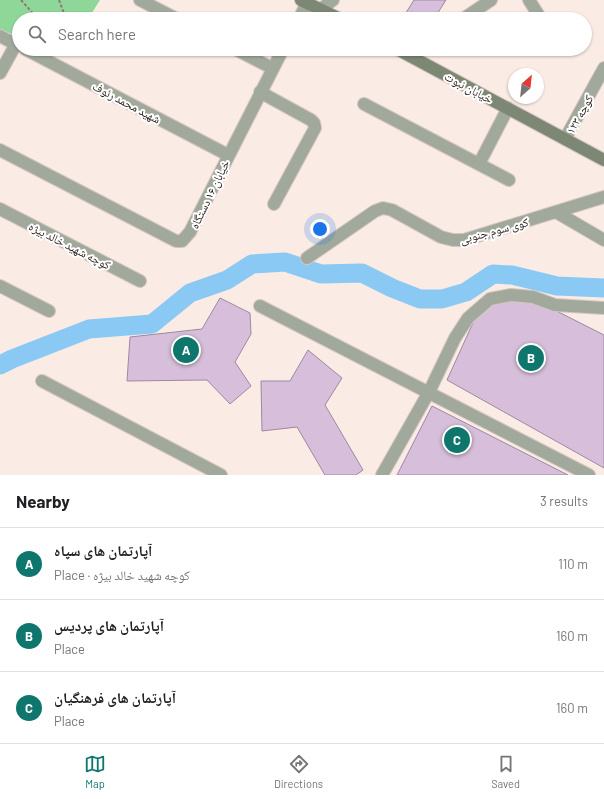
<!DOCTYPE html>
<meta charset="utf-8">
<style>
body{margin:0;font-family:Barlow,"Noto Naskh Arabic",sans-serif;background:#f2f2f2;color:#202124}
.compass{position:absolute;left:508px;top:68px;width:36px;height:36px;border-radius:50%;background:#fff;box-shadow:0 1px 3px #0004;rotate:27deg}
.you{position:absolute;left:320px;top:229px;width:14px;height:14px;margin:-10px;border:3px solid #fff;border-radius:50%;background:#1a73e8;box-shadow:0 0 0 6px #1a73e833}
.badge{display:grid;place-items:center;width:26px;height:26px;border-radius:50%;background:#0f766e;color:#fff;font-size:13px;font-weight:700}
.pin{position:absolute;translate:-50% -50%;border:2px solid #fff;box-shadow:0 1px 4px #0006}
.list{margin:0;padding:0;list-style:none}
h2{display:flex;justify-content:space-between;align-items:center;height:52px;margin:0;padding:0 16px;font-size:17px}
h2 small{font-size:13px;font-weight:400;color:#757577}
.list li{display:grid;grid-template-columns:26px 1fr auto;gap:12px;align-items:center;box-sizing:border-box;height:72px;padding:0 16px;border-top:1px solid #e0e0e0}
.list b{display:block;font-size:15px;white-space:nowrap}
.list p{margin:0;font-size:13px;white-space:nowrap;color:#757577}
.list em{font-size:13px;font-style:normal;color:#757577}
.icon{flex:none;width:22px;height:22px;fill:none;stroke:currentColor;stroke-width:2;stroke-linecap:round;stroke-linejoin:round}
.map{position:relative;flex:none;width:604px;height:475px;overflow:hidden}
.search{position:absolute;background:#fff;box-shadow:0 1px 3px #0004;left:12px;right:12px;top:12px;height:44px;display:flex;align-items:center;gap:10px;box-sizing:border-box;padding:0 14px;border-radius:22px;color:#757577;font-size:15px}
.sheet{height:268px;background:#fff}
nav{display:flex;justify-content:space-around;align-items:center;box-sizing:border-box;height:56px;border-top:1px solid #e0e0e0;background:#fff;font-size:11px;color:#757577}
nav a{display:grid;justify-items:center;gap:2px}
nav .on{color:#0f766e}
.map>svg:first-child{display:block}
.green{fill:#8fd699}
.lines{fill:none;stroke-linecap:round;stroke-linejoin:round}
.river{stroke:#89c9f4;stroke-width:19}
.building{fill:#d7bfdb;stroke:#9e88a2}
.minor-casing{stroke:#d5c6c0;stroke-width:14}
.tertiary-casing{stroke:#d5c6c0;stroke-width:14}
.secondary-casing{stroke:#d5c6c0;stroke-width:14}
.path{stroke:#897b76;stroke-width:2;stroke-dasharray:3 2;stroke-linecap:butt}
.minor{stroke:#a1a99c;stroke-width:12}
.tertiary{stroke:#a1a99c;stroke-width:12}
.secondary{stroke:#7c8774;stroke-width:12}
.labels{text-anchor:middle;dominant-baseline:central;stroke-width:4;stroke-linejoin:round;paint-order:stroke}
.street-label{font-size:12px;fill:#2a1d18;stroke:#fff}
</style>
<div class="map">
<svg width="604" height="475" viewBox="0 0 604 475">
<rect width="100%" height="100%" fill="#faebe5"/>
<path class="green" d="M0 0H100L88 19H19V37L0 29Z"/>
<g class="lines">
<path class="river" d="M0 365 12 359 89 329 152 324 190 293 227 280 252 264 285 262 321 274 362 273 392 288 420 299H442L466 292 493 274 512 275 557 286 604 288"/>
</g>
<g class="building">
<path d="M414 0H446L434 19H402Z"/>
<path d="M513 289 604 335V468L447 380 482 303 490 294Z"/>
<path d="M220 298 250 313 251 334 235 362 251 386 230 404 207 380 127 381 130 337 202 329Z"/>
<path d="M308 350 342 378 325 405 363 470 356 475H325L297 427 262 431 261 381H290Z"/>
<path d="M432 406 568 475H397Z"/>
</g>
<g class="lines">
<defs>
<g id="minor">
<path d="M140 0 177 19"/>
<path d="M529 0 541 19"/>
<path d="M321 9 333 0"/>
<path d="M299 19 307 3"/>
<path d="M463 19 491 0"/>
<path d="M235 49 272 68"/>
<path d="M410 56 419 49"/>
<path d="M0 73 16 44"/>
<path d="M260 92 311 120 314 123 315 128 274 204"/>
<path d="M364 104 509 180"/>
<path d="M565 139 604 68"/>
<path d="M0 150 176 241H182L190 232 283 49"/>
<path d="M479 164 508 108"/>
<path d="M0 209 140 281"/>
<path d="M556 212 604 240"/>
<path d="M307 258 375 211 383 208 392 210 441 237 453 240H464L604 197"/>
<path d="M0 286 49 311"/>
<path d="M260 306 589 475"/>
<path d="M42 381 221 475"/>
<path d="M382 475 429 392 455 338 468 318 490 299 511 295 533 297 555 305 604 308"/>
</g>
<g id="tertiary">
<path d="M0 36 19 46"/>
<path d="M25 49 228 155"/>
</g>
<g id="secondary">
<path d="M301 0 340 19"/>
<path d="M397 49 604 160"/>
</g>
</defs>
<use href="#minor" class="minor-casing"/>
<use href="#tertiary" class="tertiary-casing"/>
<use href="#secondary" class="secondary-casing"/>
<g class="path">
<path d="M21 0 38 19"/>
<path d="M59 0 66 19"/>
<path d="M62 49 68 54 70 49"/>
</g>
<use href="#minor" class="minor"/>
<use href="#tertiary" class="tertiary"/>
<use href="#secondary" class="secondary"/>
</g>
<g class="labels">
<g class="street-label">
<text transform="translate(469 87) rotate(28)">خیابان نبوت</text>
<text transform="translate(127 102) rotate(28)">شهید محمد رئوف</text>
<text transform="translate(579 114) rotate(-61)">کوچه ۱۲۳</text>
<text transform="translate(209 194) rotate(-64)">خیابان ۱۶ دستگاه</text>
<text transform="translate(494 230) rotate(-15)">کوی سوم جنوبی</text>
<text transform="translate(70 245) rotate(27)">کوچه شهید خالد بیژه</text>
</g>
</g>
</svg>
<svg class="compass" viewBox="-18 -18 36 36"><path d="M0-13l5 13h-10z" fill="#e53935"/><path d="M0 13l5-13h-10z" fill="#757577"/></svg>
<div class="you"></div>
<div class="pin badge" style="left:186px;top:350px">A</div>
<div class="pin badge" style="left:531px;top:358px">B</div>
<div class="pin badge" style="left:457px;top:440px">C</div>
<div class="search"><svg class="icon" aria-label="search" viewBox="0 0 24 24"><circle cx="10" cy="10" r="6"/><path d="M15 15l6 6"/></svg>Search here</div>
</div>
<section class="sheet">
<h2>Nearby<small>3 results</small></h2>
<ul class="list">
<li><span class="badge">A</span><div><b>آپارتمان های سپاه</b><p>Place · کوچه شهید خالد بیژه</p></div><em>110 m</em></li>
<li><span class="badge">B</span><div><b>آپارتمان های پردیس</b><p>Place</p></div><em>160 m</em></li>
<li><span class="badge">C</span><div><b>آپارتمان های فرهنگیان</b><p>Place</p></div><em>160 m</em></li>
</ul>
</section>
<nav>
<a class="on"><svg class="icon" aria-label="map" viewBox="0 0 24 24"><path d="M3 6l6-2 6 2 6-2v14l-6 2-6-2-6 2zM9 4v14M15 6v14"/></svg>Map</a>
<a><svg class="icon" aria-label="directions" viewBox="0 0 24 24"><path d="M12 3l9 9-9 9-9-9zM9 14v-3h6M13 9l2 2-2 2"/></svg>Directions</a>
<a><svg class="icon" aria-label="saved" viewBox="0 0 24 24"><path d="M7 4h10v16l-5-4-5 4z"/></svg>Saved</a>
</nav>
